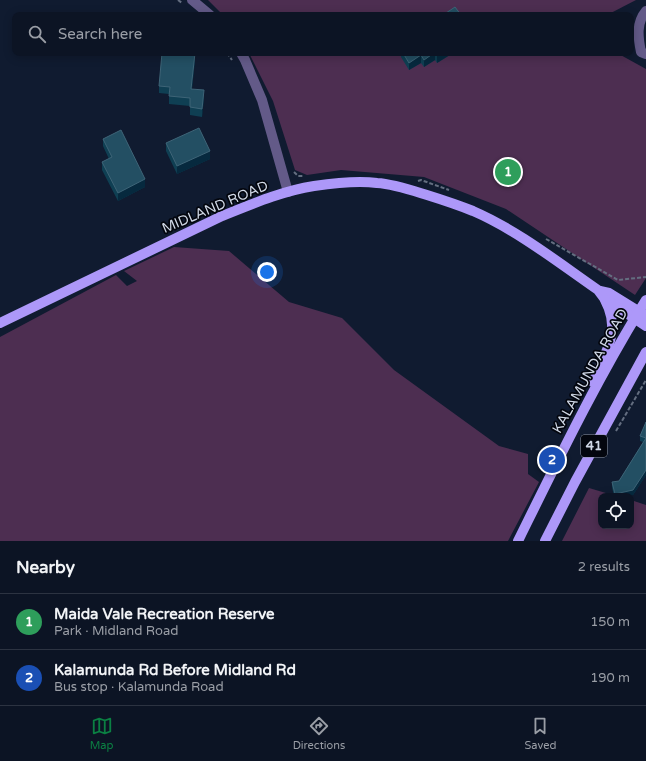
<!DOCTYPE html>
<meta charset="utf-8">
<style>
body{margin:0;font-family:"Varela Round",sans-serif;background:#1a2131;color:#f1f3f6}
.controls{position:absolute;right:12px;bottom:12px;display:grid;overflow:hidden;border-radius:8px;box-shadow:0 2px 10px #0003}
.controls button{width:36px;height:36px;display:grid;place-items:center;padding:0;border:0;border-bottom:1px solid #2c3341;background:#0c1424;color:#f1f3f6;font:20px sans-serif}
.you{position:absolute;left:267px;top:272px;width:14px;height:14px;margin:-10px;border:3px solid #fff;border-radius:50%;background:#1a73e8;box-shadow:0 0 0 6px #1a73e833}
.badge{display:grid;place-items:center;width:26px;height:26px;border-radius:50%;background:#0b8043;color:#fff;font-size:13px;font-weight:700}
.pin{position:absolute;translate:-50% -50%;border:2px solid #fff;box-shadow:0 1px 4px #0006}
.list{margin:0;padding:0;list-style:none}
h2{display:flex;justify-content:space-between;align-items:center;height:52px;margin:0;padding:0 16px;font-size:17px}
h2 small{font-size:13px;font-weight:400;color:#9a9ea6}
.list li{display:grid;grid-template-columns:26px 1fr auto;gap:12px;align-items:center;box-sizing:border-box;height:56px;padding:0 16px;border-top:1px solid #2c3341}
.list b{display:block;font-size:15px;white-space:nowrap}
.list p{margin:0;font-size:13px;white-space:nowrap;color:#9a9ea6}
.list em{font-size:13px;font-style:normal;color:#9a9ea6}
.icon{flex:none;width:22px;height:22px;fill:none;stroke:currentColor;stroke-width:2;stroke-linecap:round;stroke-linejoin:round}
.map{position:relative;flex:none;width:646px;height:541px;overflow:hidden}
.search{position:absolute;background:#0c1424;box-shadow:0 2px 10px #0003;left:12px;right:12px;top:12px;height:44px;display:flex;align-items:center;gap:10px;box-sizing:border-box;padding:0 14px;border-radius:8px;color:#9a9ea6;font-size:15px}
.sheet{height:164px;background:#0c1424}
nav{display:flex;justify-content:space-around;align-items:center;box-sizing:border-box;height:56px;border-top:1px solid #2c3341;background:#0c1424;font-size:11px;color:#9a9ea6}
nav a{display:grid;justify-items:center;gap:2px}
nav .on{color:#0b8043}
.map>svg:first-child{display:block}
.green{fill:#4d2e51}
.lines{fill:none;stroke-linecap:round;stroke-linejoin:round}
.path{stroke:#646e80;stroke-width:2;stroke-dasharray:4 2;stroke-linecap:butt}
.minor{stroke:#635a88;stroke-width:10}
.major{stroke:#ad98f9;stroke-width:10}
.wall{fill:#0f3f53}
.shaded-wall{fill:#06293e}
.building{fill:#234f63;stroke:#3e6477}
.labels{text-anchor:middle;dominant-baseline:central;stroke-width:3.5;stroke-linejoin:round;paint-order:stroke}
.shield{fill:#03060e;stroke:#9299a5;stroke-width:1}
.shield-label{font-size:13px;font-weight:bold;fill:#d0d8e6}
.street-label{font-size:14px;fill:#d0d8e6;stroke:#03060e}
</style>
<div class="map">
<svg width="646" height="541" viewBox="0 0 646 541">
<rect width="100%" height="100%" fill="#101b30"/>
<g class="green">
<path d="M208 0H636L607 15H223Z"/>
<path d="M249 53H617L646 69V278L635 295 506 209 424 177 341 170 307 175 295 170 273 101Z"/>
<path d="M174 247 229 251 289 302 342 318 394 370 499 446 528 454V474L539 482 508 541H0V337L116 275 127 286 137 281 124 271Z"/>
<path d="M589 488 616 496H601V526H631V500L646 505V541H562Z"/>
</g>
<g class="lines">
<g class="path">
<path d="M178 0 182 3"/>
<path d="M227 53 232 60"/>
<path d="M294 172 298 176H304"/>
<path d="M418 181 421 180 449 190"/>
<path d="M546 239 618 280 646 277"/>
<path d="M616 431 646 380"/>
</g>
<g class="minor">
<path d="M192 0 210 15"/>
<path d="M646 11C636 23 638 37 641 52L646 54"/>
<path d="M241 53 245 60 262 100 288 192"/>
</g>
<g class="major">
<path d="M600 291 609 293 646 316"/>
<path d="M0 323 222 216C252 204 282 191 314 186 334 183 357 180 377 183 394 184 411 190 427 195 443 200 458 205 473 211 517 230 559 263 598 290L604 298 646 326"/>
<path d="M593 382C605 353 622 331 605 300"/>
<path d="M518 541C558 460 598 377 646 300"/>
<path d="M545 541 575 482 646 352"/>
</g>
</g>
<g class="wall">
<path d="M401 53H453L437 63 435 60 424 67 421 63 409 70 401 57Z"/>
<path d="M195 60 192 89 204 98 202 117 190 115V106L169 104V94L159 93V86Z"/>
<path d="M103 139 145 187 118 201 102 170V162L109 159 103 146Z"/>
<path d="M166 143 210 159 177 174 166 151Z"/>
<path d="M646 422V475L633 495 629 496H614L612 487V482L619 481 643 442 640 441V436Z"/>
</g>
<g class="shaded-wall">
<path d="M195 53V60L191 97V89Z"/>
<path d="M434 53H435V60L424 67V60Z"/>
<path d="M441 53H453L437 63V55Z"/>
<path d="M421 55V63L409 70V63Z"/>
<path d="M204 90V98L202 117V109Z"/>
<path d="M210 151V159L177 174V166Z"/>
<path d="M145 179V187L118 201V193Z"/>
<path d="M646 470V475L633 495 629 496H615V494Z"/>
</g>
<g class="building">
<path d="M455 7 461 15H443Z"/>
<path d="M162 53H195L191 89 204 90 202 109 190 107V98L169 96 170 87 159 86Z"/>
<path d="M403 53H434L424 60 421 55 409 63Z"/>
<path d="M436 53H441L437 55Z"/>
<path d="M199 128 210 151 177 166 166 143Z"/>
<path d="M121 130 145 179 118 193 102 162 112 157 103 139Z"/>
<path d="M646 422V470L633 490 615 494 612 482 619 481 646 438 640 436Z"/>
</g>
<g class="labels">
<rect class="shield" x="581" y="435" width="26" height="22" rx="3"/>
<g class="shield-label">
<text x="594" y="446">41</text>
</g>
<g class="street-label">
<text transform="translate(215 207) rotate(-23)">MIDLAND ROAD</text>
<text transform="translate(590 371) rotate(-61)">KALAMUNDA ROAD</text>
</g>
</g>
</svg>
<div class="controls">
<button><svg class="icon" aria-label="locate" viewBox="0 0 24 24"><circle cx="12" cy="12" r="6"/><path d="M12 2v4M12 18v4M2 12h4M18 12h4"/></svg></button>
</div>
<div class="you"></div>
<div class="pin badge" style="left:508px;top:172px;background:#2e9e5b">1</div>
<div class="pin badge" style="left:552px;top:460px;background:#1a4fb4">2</div>
<div class="search"><svg class="icon" aria-label="search" viewBox="0 0 24 24"><circle cx="10" cy="10" r="6"/><path d="M15 15l6 6"/></svg>Search here</div>
</div>
<section class="sheet">
<h2>Nearby<small>2 results</small></h2>
<ul class="list">
<li><span class="badge" style="background:#2e9e5b">1</span><div><b>Maida Vale Recreation Reserve</b><p>Park · Midland Road</p></div><em>150 m</em></li>
<li><span class="badge" style="background:#1a4fb4">2</span><div><b>Kalamunda Rd Before Midland Rd</b><p>Bus stop · Kalamunda Road</p></div><em>190 m</em></li>
</ul>
</section>
<nav>
<a class="on"><svg class="icon" aria-label="map" viewBox="0 0 24 24"><path d="M3 6l6-2 6 2 6-2v14l-6 2-6-2-6 2zM9 4v14M15 6v14"/></svg>Map</a>
<a><svg class="icon" aria-label="directions" viewBox="0 0 24 24"><path d="M12 3l9 9-9 9-9-9zM9 14v-3h6M13 9l2 2-2 2"/></svg>Directions</a>
<a><svg class="icon" aria-label="saved" viewBox="0 0 24 24"><path d="M7 4h10v16l-5-4-5 4z"/></svg>Saved</a>
</nav>
